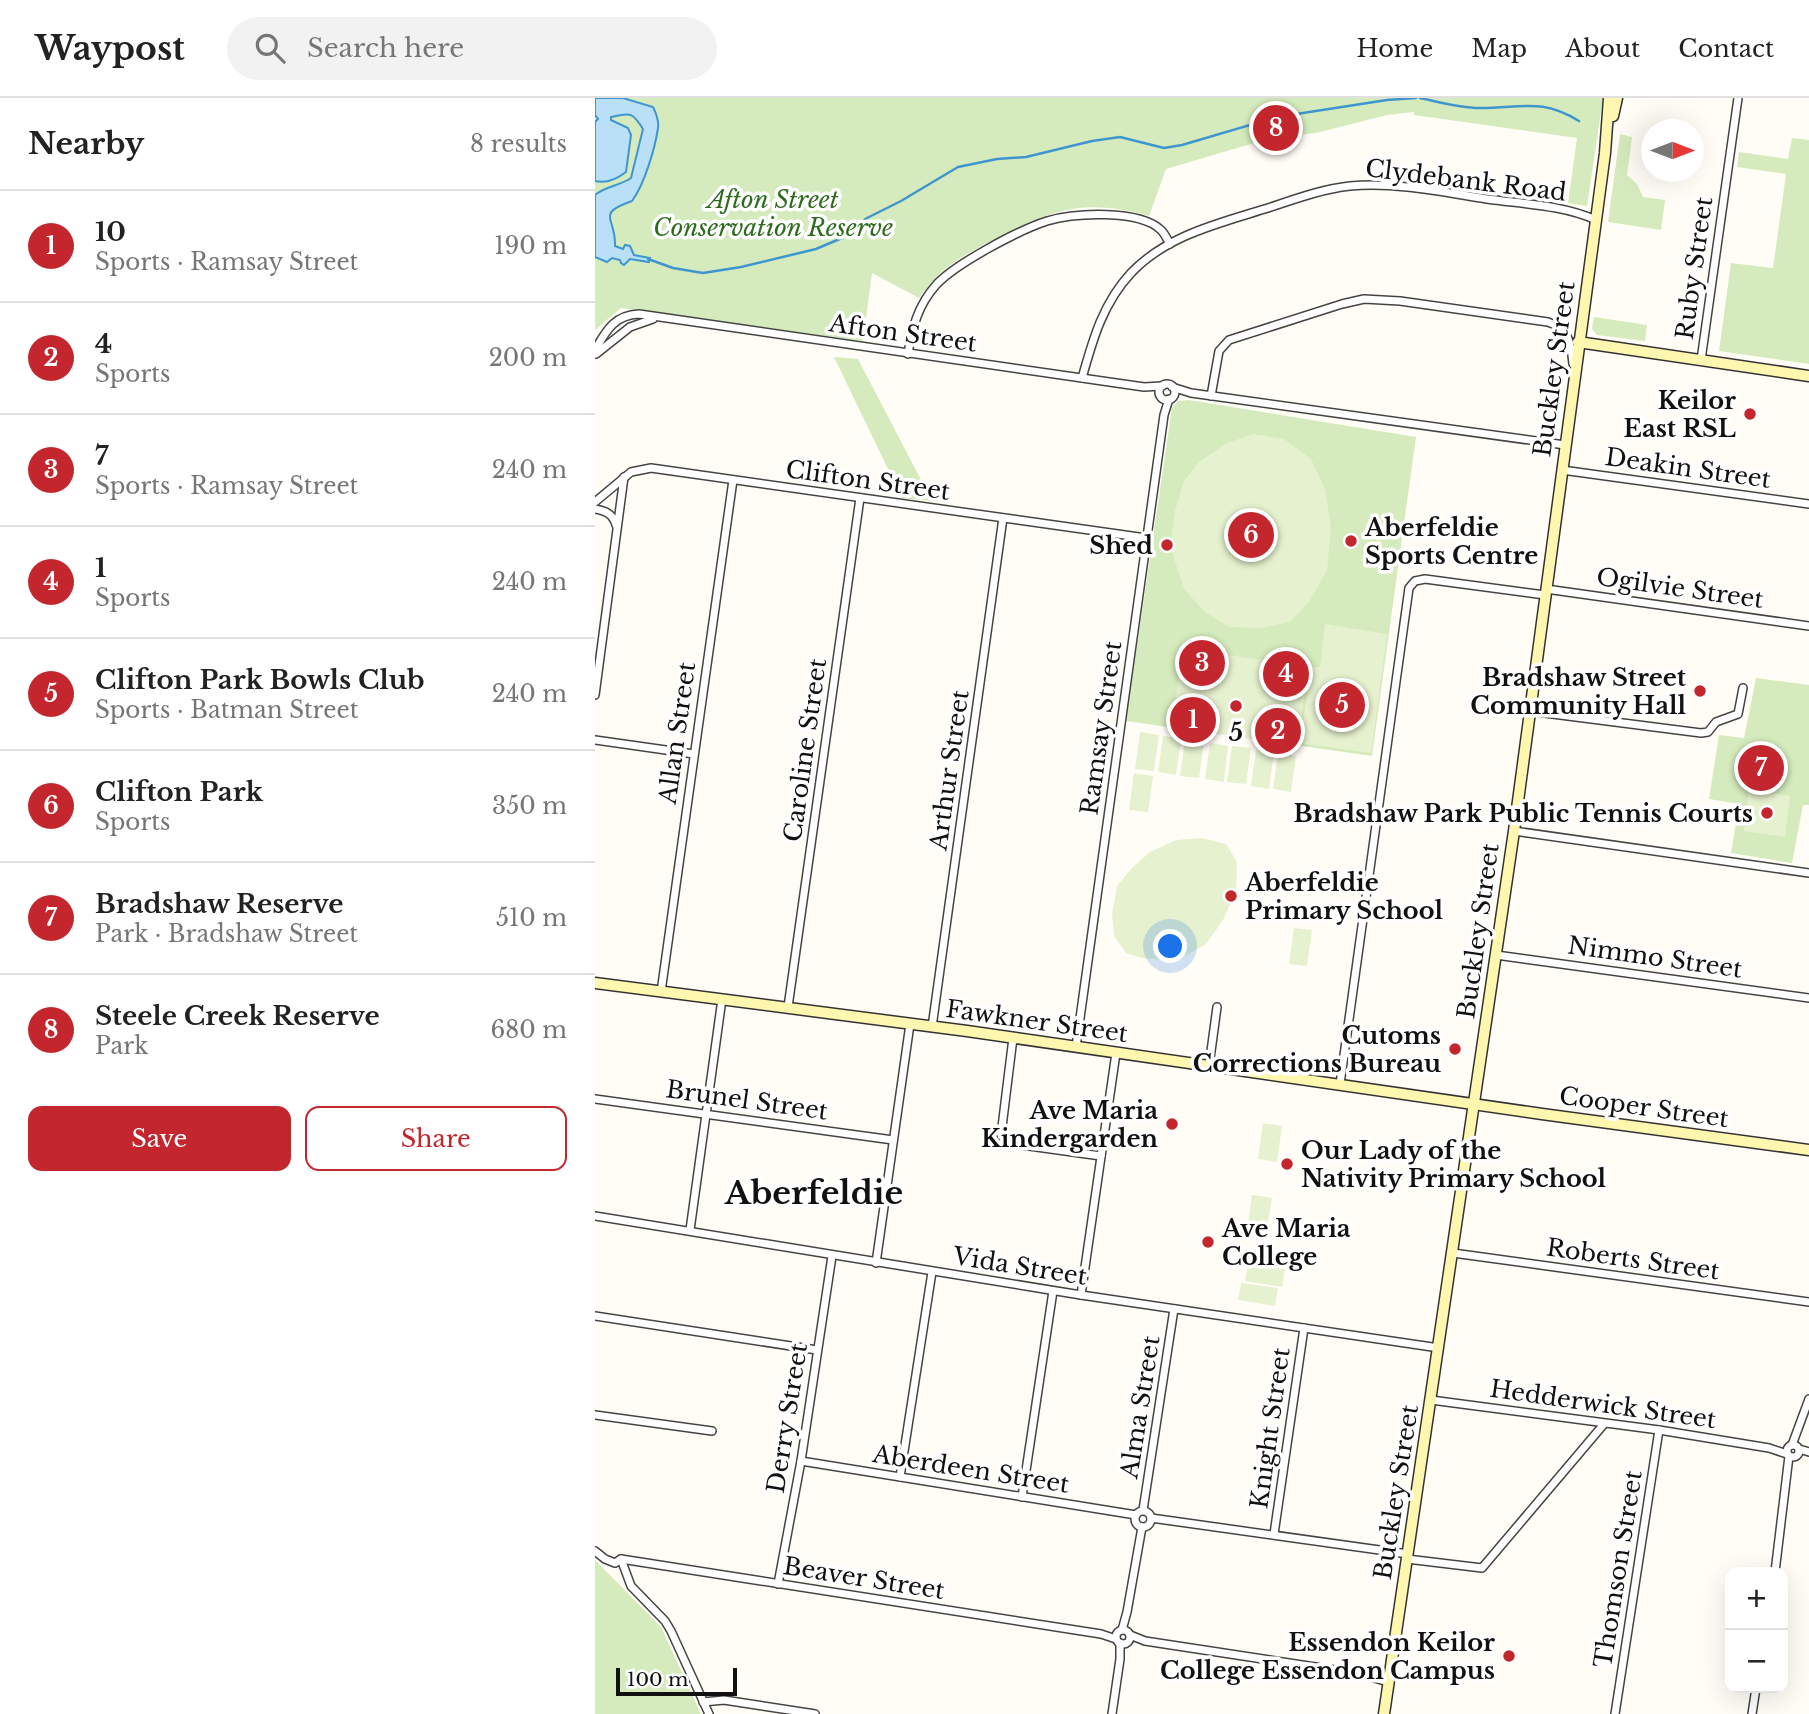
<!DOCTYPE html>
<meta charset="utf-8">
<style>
body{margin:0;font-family:"Libre Baskerville",serif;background:#f2f2f2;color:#222}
.controls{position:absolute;right:21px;bottom:21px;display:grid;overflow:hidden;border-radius:14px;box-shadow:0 7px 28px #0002}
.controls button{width:63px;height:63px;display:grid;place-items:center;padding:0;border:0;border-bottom:2px solid #e0e0e0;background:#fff;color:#222;font:35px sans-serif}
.compass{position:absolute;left:1046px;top:21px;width:63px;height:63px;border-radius:50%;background:#fff;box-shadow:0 7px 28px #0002;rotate:90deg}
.scale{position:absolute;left:21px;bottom:18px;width:121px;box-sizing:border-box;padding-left:7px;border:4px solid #111;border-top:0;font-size:19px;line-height:24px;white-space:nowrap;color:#111;-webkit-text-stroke:5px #fff;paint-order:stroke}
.you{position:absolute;left:576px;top:849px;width:24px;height:24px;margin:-18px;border:5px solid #fff;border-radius:50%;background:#1a73e8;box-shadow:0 0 0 10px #1a73e833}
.badge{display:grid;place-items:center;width:46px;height:46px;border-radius:50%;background:#c4262e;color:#fff;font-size:23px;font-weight:700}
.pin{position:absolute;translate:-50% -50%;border:4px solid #fff;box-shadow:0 2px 7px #0006}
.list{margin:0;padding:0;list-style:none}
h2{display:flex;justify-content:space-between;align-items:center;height:91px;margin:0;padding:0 28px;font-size:30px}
h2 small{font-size:23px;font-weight:400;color:#767676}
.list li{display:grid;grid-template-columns:46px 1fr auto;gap:21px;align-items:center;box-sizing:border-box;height:112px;padding:0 28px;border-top:2px solid #e0e0e0}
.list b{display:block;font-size:26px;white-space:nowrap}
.list p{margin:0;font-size:23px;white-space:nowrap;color:#767676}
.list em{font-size:23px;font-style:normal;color:#767676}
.actions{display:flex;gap:14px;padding:21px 28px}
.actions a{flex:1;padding:16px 0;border:2px solid #c4262e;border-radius:14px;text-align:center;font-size:24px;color:#c4262e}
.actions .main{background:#c4262e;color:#fff}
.icon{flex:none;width:38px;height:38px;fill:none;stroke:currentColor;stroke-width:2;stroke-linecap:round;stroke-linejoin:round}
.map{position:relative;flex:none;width:1214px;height:1616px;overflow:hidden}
header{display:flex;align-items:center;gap:42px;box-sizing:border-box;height:98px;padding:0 35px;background:#fff;border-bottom:2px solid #e0e0e0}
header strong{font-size:33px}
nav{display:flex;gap:38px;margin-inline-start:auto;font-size:24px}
.search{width:490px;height:63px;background:#f2f2f2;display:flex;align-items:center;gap:18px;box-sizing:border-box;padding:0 24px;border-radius:38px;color:#767676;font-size:26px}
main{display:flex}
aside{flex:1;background:#fff}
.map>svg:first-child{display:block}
.green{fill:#d5ebbd}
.pitch{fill:#e6f2cf}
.water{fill:#b9e0f7;stroke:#3f96cf;stroke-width:2}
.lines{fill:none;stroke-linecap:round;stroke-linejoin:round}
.stream{stroke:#3f96cf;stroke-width:2.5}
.street-casing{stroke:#444;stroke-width:10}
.secondary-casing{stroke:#333;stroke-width:13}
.street{stroke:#fff;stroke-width:7}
.secondary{stroke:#fff6b0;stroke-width:10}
.poi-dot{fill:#c4262e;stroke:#fff;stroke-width:2.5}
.labels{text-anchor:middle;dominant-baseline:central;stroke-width:7;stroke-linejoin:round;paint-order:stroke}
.street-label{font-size:24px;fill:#111;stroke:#fff}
.park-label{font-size:24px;font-style:italic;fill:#2f6b1f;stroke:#fff}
.poi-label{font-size:24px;font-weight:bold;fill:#111;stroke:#fff;text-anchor:end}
.district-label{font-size:32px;font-weight:bold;fill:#111;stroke:#fff}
</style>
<header>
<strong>Waypost</strong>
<div class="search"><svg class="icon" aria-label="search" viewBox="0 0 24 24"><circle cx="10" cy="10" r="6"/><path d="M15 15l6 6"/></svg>Search here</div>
<nav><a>Home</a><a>Map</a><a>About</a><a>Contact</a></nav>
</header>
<main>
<aside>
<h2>Nearby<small>8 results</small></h2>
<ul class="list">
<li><span class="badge">1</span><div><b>10</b><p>Sports · Ramsay Street</p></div><em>190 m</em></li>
<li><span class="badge">2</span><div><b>4</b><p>Sports</p></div><em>200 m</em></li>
<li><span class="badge">3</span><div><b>7</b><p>Sports · Ramsay Street</p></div><em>240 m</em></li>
<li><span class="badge">4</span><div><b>1</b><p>Sports</p></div><em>240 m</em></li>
<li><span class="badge">5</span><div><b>Clifton Park Bowls Club</b><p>Sports · Batman Street</p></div><em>240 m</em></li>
<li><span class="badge">6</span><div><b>Clifton Park</b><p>Sports</p></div><em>350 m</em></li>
<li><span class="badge">7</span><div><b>Bradshaw Reserve</b><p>Park · Bradshaw Street</p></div><em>510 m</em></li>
<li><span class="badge">8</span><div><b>Steele Creek Reserve</b><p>Park</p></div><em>680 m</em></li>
</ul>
<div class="actions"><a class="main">Save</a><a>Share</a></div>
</aside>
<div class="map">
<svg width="1214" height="1616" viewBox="0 0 1214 1616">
<rect width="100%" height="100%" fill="#fffdf5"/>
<g class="green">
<path d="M0 0H1008L992 108 973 105 982 40 819 17V14L792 17 721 35 676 40 571 71 554 118C484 99 456 113 395 144 364 159 344 171 324 200L277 175 268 243 26 210 0 232Z"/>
<path d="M1025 36 1037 39 1032 77 1042 86 1048 99 1070 102 1066 132 1013 124Z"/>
<path d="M1197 40 1214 42V266L1124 253 1136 165 1178 170 1191 76 1142 69 1144 54 1193 61Z"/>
<path d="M999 219 1052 227 1050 243 1002 237 997 231Z"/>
<path d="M239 259 263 261 337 403 307 400Z"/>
<path d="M594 302 821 339 777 658 531 623 577 310 583 303Z"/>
<path d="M1161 580 1214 587V707H1208L1197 765 1136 755 1144 706 1114 701 1124 637 1149 640Z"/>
<path d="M0 1462 66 1529 106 1616H0Z"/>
</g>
<g class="pitch">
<path d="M658 336 689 341 716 361 730 391 736 430 732 472 714 504 695 524 666 530 634 529 610 514 589 491 576 451V443L580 413 589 383 604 364 630 346Z"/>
<path d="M730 526 792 536 776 655 705 645 716 569H725Z"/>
<path d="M587 551 713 568 703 647 577 630Z"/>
<path d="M545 634 564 637 559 673 540 671Z"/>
<path d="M568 638 586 641 581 677 563 674Z"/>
<path d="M590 641 609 644 604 680 585 678Z"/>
<path d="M615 645 633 648 629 684 610 681Z"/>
<path d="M637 648 656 650 651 686 632 684Z"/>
<path d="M661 652 679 654 674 691 656 688Z"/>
<path d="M683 655 701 658 696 694 678 691Z"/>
<path d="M539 675 558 678 553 714 534 712Z"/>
<path d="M1154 692 1195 698 1190 739 1149 733Z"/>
<path d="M607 740 631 746 642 764 641 793 628 822 611 846 592 857 573 862 547 860 531 855 519 838 517 816 522 788 537 770 555 754 581 742Z"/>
<path d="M699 830 717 832 712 868 694 866Z"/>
<path d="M668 1025 687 1028 682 1064 663 1061Z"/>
<path d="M657 1097 677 1100 671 1135 652 1132Z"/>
<path d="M653 1166 690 1171 687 1189 650 1183Z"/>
<path d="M646 1185 683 1190 680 1208 643 1202Z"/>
</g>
<path class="water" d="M0 0H28L58 9C61 15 64 23 63 30 60 51 49 87 37 103 0 116 21 119 20 148L28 151 30 147 35 148 39 157 55 160 54 164 35 161 29 167 26 165 25 162 17 160 12 164 0 159V97C10 88 25 88 36 80L48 31C37 13 35 15 16 19V22L33 30 36 37 31 74C22 81 12 86 0 83V24L3 21 0 17Z"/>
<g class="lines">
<g class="stream">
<path d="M825 0C844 4 865 10 885 10 929 10 946 0 984 23"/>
<path d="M53 161 78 170 108 175 146 169 221 151 247 140 272 120 306 103 363 69 402 61 431 59 497 43 525 39 569 50 587 47 682 19 792 2 821 0"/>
</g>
<defs>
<g id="street">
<path d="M0 252C11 233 19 217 44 216L549 289 567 288"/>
<path d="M1 256 35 229 58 221"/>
<path d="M313 256C317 230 323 207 341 187 360 166 424 132 452 123 479 115 544 111 566 132 570 136 572 141 575 146"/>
<path d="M1106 262 1143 0"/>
<path d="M487 280C498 241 508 205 536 175 572 137 625 125 673 110 700 101 727 91 755 88 801 84 847 94 892 101 928 106 968 107 1001 122"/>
<circle cx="572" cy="294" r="8"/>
<path d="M577 289 596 295 970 347"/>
<path d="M616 298 624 253 634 242 747 206 769 201 805 203 953 224C974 231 976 245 978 266"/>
<path d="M967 372 1214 406"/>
<path d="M0 404 36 374 56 370 551 440"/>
<path d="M0 411C11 413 18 416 21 427"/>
<path d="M951 491 1214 528"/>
<path d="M0 597 29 379"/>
<path d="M934 613 1106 635 1113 634 1121 624 1143 616 1148 590"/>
<path d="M0 642 99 656"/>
<path d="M919 733 1214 775"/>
<path d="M901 857 1214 900"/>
<path d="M66 894 138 382"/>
<path d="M193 909 265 400"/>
<path d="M337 929 408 420"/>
<path d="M418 940 406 1037 412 1045 506 1058"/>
<path d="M481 949 569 317 574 301"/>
<path d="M614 968 622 909"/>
<path d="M745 986 814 490 820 483 830 481 950 497"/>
<path d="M0 1001 298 1042"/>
<path d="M0 1118 486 1197 844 1250"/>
<path d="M95 1132 127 901"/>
<path d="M858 1155 1214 1204"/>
<path d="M281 1165 315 926"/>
<path d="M486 1197 521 955"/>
<path d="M0 1218 222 1252"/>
<path d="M836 1302 1064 1332 1174 1350 1192 1356"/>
<path d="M0 1317 117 1333"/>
<circle cx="1198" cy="1353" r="6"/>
<path d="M1197 1347 1214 1301"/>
<path d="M1204 1351 1214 1354"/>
<path d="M206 1363 541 1417"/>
<path d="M305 1379 337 1174"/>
<path d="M427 1399 458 1193"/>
<path d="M548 1412 579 1211"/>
<circle cx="548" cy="1421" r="8"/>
<path d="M556 1420 813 1456"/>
<path d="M679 1436 709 1230"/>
<path d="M0 1453 10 1461 20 1465 26 1461 506 1536 521 1541"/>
<path d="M26 1461 36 1488 70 1523 76 1533 114 1616"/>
<path d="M812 1461 887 1470 1009 1326"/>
<path d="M1180 1474 1194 1358"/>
<path d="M183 1486 206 1363 237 1158"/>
<path d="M527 1532 532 1514 547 1429"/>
<circle cx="528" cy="1539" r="7"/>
<path d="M535 1537 550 1543 766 1576 793 1584"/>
<path d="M108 1604 129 1602 220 1616"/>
<path d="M517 1616 525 1561V1545"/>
<path d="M1020 1616 1064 1332"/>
<path d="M1157 1616 1161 1590"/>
</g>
<g id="secondary">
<path d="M1018 18 1022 0"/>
<path d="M983 244 1214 278"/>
<path d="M0 885 372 933 947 1016 1214 1052"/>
<path d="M789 1616 919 733 1010 55 1014 0"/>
</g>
</defs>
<use href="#street" class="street-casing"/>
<use href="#secondary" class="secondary-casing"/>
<use href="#street" class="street"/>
<use href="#secondary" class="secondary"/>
</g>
<g class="poi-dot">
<circle cx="1155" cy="316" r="7"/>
<circle cx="756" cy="443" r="7"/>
<circle cx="572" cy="447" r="7"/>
<circle cx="1105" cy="593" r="7"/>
<circle cx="641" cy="608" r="7"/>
<circle cx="1172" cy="715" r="7"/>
<circle cx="636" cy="798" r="7"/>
<circle cx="860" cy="951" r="7"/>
<circle cx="577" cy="1026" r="7"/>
<circle cx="692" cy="1066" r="7"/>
<circle cx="613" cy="1144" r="7"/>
<circle cx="914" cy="1558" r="7"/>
</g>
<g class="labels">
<g class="street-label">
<text transform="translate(871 82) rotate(7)">Clydebank Road</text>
<text transform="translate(1099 170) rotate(-82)">Ruby Street</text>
<text transform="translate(308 235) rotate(8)">Afton Street</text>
<text transform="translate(959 271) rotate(-82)">Buckley Street</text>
<text transform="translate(1093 370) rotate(8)">Deakin Street</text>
<text transform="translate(273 382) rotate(8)">Clifton Street</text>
<text transform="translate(1085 490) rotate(8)">Ogilvie Street</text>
<text transform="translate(506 630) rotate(-82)">Ramsay Street</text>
<text transform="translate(82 635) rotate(-82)">Allan Street</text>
<text transform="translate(210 652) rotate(-82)">Caroline Street</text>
<text transform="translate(354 672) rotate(-82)">Arthur Street</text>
<text transform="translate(883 833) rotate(-82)">Buckley Street</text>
<text transform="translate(1060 859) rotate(8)">Nimmo Street</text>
<text transform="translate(442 923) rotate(8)">Fawkner Street</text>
<text transform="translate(152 1002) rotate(8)">Brunel Street</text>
<text transform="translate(1049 1009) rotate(8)">Cooper Street</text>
<text transform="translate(1038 1161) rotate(8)">Roberts Street</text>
<text transform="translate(425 1168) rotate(9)">Vida Street</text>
<text transform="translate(1008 1306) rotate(8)">Hedderwick Street</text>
<text transform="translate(545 1309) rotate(-81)">Alma Street</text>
<text transform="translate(192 1320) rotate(-81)">Derry Street</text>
<text transform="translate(675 1330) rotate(-82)">Knight Street</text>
<text transform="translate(376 1371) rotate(9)">Aberdeen Street</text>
<text transform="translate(801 1394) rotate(-81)">Buckley Street</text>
<text transform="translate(1023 1471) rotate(-81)">Thomson Street</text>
<text transform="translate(269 1480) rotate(9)">Beaver Street</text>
</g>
<g class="park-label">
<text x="178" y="101">Afton Street<tspan x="178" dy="28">Conservation Reserve</tspan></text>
</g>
<g class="poi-label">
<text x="1141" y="302">Keilor<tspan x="1141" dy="28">East RSL</tspan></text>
<text x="770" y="429" text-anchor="start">Aberfeldie<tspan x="770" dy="28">Sports Centre</tspan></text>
<text x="558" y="447">Shed</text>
<text x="1091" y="579">Bradshaw Street<tspan x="1091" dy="28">Community Hall</tspan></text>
<text x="641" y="634" text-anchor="middle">5</text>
<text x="1158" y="715">Bradshaw Park Public Tennis Courts</text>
<text x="650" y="784" text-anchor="start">Aberfeldie<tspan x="650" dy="28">Primary School</tspan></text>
<text x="846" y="937">Cutoms<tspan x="846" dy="28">Corrections Bureau</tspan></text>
<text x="563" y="1012">Ave Maria<tspan x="563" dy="28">Kindergarden</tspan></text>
<text x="706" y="1052" text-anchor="start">Our Lady of the<tspan x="706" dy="28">Nativity Primary School</tspan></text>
<text x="627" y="1130" text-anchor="start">Ave Maria<tspan x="627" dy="28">College</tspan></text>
<text x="900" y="1544">Essendon Keilor<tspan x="900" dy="28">College Essendon Campus</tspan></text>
</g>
<g class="district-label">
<text x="219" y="1095">Aberfeldie</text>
</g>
</g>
</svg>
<div class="controls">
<button>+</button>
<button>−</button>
</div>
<svg class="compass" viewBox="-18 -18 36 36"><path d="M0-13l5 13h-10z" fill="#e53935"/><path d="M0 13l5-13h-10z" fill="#767676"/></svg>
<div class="scale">100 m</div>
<div class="you"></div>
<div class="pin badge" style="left:598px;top:622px">1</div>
<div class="pin badge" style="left:683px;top:633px">2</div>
<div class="pin badge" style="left:607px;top:565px">3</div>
<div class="pin badge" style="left:691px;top:576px">4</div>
<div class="pin badge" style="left:747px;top:607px">5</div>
<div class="pin badge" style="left:656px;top:437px">6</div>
<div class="pin badge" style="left:1166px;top:670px">7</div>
<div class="pin badge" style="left:681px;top:30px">8</div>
</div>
</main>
